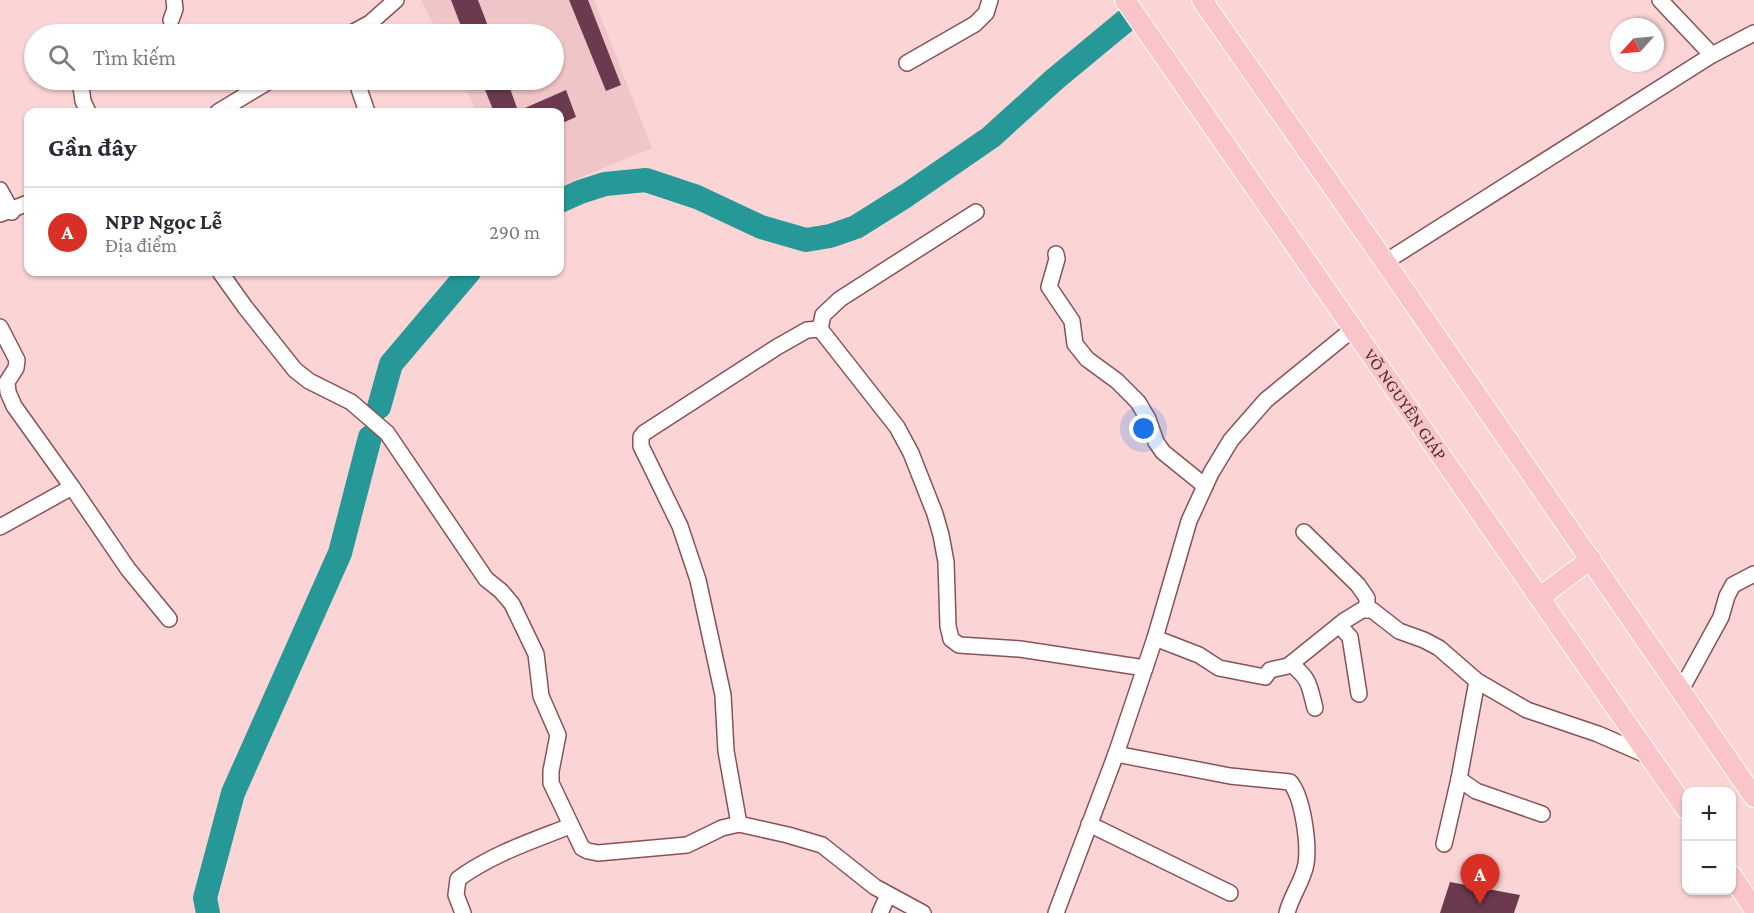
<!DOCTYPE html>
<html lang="vi">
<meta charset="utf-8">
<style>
body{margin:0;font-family:"Crimson Pro",serif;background:#f2f2f3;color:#2b2b33}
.controls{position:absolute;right:18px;bottom:18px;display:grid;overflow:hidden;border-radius:12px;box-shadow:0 2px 4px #0004}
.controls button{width:54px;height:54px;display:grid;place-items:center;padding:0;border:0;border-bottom:2px solid #e1e1e2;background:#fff;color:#2b2b33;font:30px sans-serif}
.compass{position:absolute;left:1610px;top:18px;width:54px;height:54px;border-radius:50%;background:#fff;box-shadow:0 2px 4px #0004;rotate:243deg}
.you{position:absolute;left:1144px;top:429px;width:21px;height:21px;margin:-15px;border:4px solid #fff;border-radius:50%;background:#1a73e8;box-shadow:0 0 0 9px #1a73e833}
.badge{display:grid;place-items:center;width:39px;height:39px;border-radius:50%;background:#d93025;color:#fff;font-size:20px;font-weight:700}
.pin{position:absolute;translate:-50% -50px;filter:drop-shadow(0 2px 3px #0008)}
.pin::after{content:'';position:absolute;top:32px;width:21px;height:18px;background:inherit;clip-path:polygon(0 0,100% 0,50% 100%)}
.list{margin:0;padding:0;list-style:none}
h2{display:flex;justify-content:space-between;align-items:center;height:78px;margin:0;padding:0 24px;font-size:26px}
h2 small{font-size:20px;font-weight:400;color:#7c7c81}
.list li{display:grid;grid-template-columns:39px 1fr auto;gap:18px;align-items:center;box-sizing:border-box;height:90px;padding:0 24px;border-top:2px solid #e1e1e2}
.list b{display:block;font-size:22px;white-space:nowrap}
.list p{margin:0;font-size:20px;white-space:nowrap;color:#7c7c81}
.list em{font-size:20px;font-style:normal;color:#7c7c81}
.icon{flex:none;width:33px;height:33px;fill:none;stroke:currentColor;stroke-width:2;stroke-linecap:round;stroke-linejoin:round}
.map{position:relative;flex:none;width:1754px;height:913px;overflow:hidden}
.search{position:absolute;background:#fff;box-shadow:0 2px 4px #0004;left:24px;top:24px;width:540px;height:66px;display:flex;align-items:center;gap:15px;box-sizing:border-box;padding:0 21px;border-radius:33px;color:#7c7c81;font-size:22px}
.panel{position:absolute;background:#fff;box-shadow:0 2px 4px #0004;left:24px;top:108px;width:540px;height:168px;border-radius:12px}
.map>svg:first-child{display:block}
.built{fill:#f0c5c7}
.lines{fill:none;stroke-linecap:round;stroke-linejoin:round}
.river{stroke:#269898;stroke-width:24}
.building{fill:#6b3a4e}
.minor-casing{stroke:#895256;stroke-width:18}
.major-casing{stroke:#fff;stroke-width:22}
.minor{stroke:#fff;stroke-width:15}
.major{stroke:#fac5c9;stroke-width:20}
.labels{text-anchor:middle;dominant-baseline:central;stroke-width:6;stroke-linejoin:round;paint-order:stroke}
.street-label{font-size:18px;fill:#4e3436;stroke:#fbd4d6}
</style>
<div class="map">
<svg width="1754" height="913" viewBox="0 0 1754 913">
<rect width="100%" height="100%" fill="#fbd4d6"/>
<path class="built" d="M421 0H594L652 148 560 186V112H477L461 80H554V34H438Z"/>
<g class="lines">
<g class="river">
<path d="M560 201 580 192 605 184 646 180 697 197 761 227 806 240 830 236 856 227 907 195 991 137 1055 79 1130 17"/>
<path d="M379 407 391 364 469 272"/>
<path d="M208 913 205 898 233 793 340 553 370 437"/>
</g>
</g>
<g class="building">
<path d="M451 0H478L491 34H464Z"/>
<path d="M569 0H588L621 85 606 91Z"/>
<path d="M481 80H507L518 111 566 90 576 117 560 124V112H494Z"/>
<path d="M1450 882 1520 895 1514 913H1440Z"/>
</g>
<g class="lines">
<defs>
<g id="minor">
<path d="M1660 0 1712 55"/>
<path d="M171 20 175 9 174 0"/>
<path d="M350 34 370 23 396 0"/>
<path d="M907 63 975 24 986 13 990 0"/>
<path d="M80 80 83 101 88 112"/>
<path d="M356 80 367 112"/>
<path d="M218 112 271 80"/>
<path d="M0 190 12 212"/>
<path d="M0 214 28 203"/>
<path d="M1056 254 1057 259 1049 287 1072 321 1075 344 1087 359 1117 381 1138 402 1148 419 1156 442 1163 452 1205 486"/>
<path d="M1385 262 1712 55 1754 33"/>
<path d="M220 272 245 307 295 370 309 381 351 402 387 433 486 579 501 591 512 604 536 654 541 696 558 735 551 771V783L582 848 588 851 598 853 687 845 722 828 739 824"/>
<path d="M0 327 17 360 16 368 7 382 8 392 14 406 72 487 0 527"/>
<path d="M820 329 823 315 840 299 976 212"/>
<path d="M72 487 128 569 169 619"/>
<path d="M1304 532 1358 585 1367 598V610"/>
<path d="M1339 625 1350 637 1359 694"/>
<path d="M1155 638 1199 655 1219 668 1265 677 1270 670 1288 666 1344 621 1362 610H1372L1399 631 1424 640 1439 648 1477 681 1527 710 1598 734 1651 757"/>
<path d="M1291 664C1310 679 1309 685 1315 708"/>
<path d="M1681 690 1721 617 1727 596 1733 585 1754 574"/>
<path d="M1116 754 1230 776 1290 782C1303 797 1309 844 1306 864 1303 881 1291 896 1287 913"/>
<path d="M1459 779 1476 791 1542 814"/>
<path d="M1089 824 1230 893"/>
<path d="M1444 844 1459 779 1477 681"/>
<path d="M463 913 456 895 458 879C492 854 532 841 570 826"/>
<path d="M880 913 888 895"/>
<path d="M923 913 875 887 822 845 788 835 739 824 726 751 723 695 698 580 680 526 641 446V437L644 433 777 347 807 330 820 329 897 427 911 453 935 514 941 535 946 562 948 626 951 639 959 645 1020 649 1145 668"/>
<path d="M1056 913 1116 754 1155 638 1189 521 1211 473 1231 440 1266 400 1353 329"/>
</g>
<g id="major">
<path id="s1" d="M1125 0 1686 809"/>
<path d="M1202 0 1385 262 1754 797"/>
<path d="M1540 597 1591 559"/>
<path d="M1732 876 1754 909"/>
</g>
</defs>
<use href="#minor" class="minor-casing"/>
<use href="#major" class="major-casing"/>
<use href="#minor" class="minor"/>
<use href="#major" class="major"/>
</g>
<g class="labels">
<g class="street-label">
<text stroke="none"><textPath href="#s1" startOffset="492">VÕ NGUYÊN GIÁP</textPath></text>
</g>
</g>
</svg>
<div class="controls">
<button>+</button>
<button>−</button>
</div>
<svg class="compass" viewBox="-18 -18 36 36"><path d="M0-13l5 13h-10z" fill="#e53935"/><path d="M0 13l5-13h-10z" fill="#7c7c81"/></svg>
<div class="you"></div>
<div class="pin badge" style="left:1480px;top:904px">A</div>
<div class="search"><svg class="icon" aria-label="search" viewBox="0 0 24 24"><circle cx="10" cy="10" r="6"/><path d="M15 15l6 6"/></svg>Tìm kiếm</div>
<section class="panel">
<h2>Gần đây<small></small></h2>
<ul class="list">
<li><span class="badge">A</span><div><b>NPP Ngọc Lễ</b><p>Địa điểm</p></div><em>290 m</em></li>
</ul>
</section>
</div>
